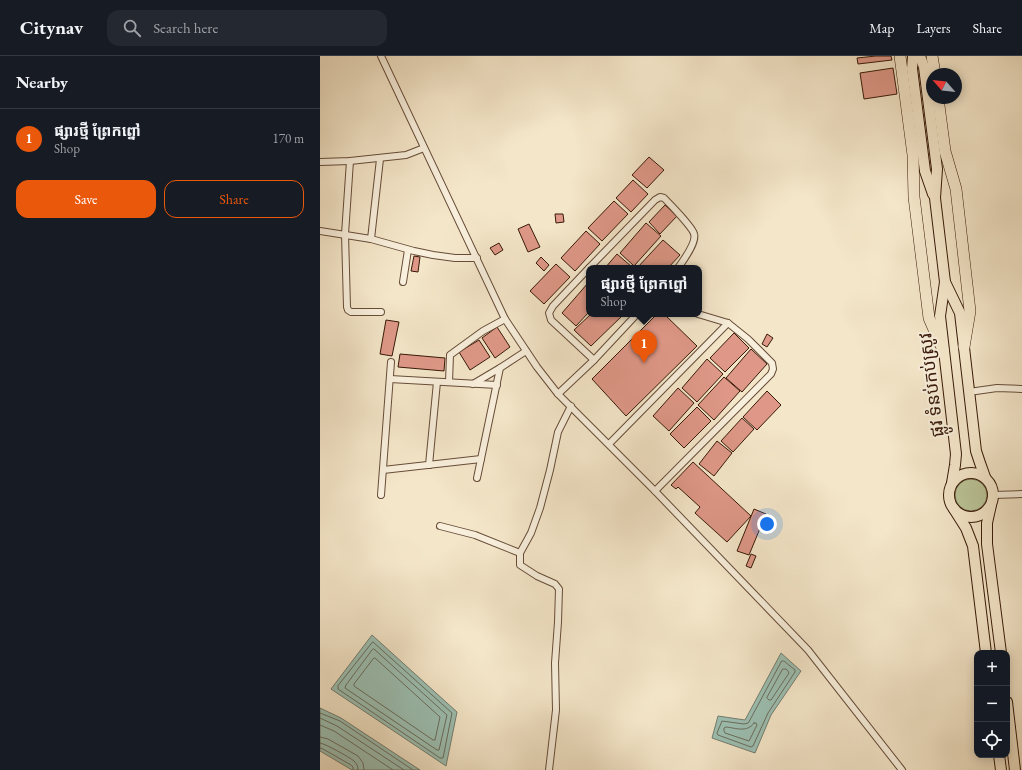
<!DOCTYPE html>
<meta charset="utf-8">
<style>
body{margin:0;font-family:"EB Garamond","Noto Sans Khmer",serif;background:#242831;color:#f1f3f6}
.controls{position:absolute;right:12px;bottom:12px;display:grid;overflow:hidden;border-radius:8px;box-shadow:0 2px 10px #0003}
.controls button{width:36px;height:36px;display:grid;place-items:center;padding:0;border:0;border-bottom:1px solid #363941;background:#171b24;color:#f1f3f6;font:20px sans-serif}
.compass{position:absolute;left:606px;top:12px;width:36px;height:36px;border-radius:50%;background:#171b24;box-shadow:0 2px 10px #0003;rotate:298deg}
.you{position:absolute;left:447px;top:468px;width:14px;height:14px;margin:-10px;border:3px solid #fff;border-radius:50%;background:#1a73e8;box-shadow:0 0 0 6px #1a73e833}
.badge{display:grid;place-items:center;width:26px;height:26px;border-radius:50%;background:#ea580c;color:#fff;font-size:13px;font-weight:700}
.pin{position:absolute;translate:-50% -33px;filter:drop-shadow(0 1px 2px #0008)}
.pin::after{content:'';position:absolute;top:21px;width:14px;height:12px;background:inherit;clip-path:polygon(0 0,100% 0,50% 100%)}
.popup{position:absolute;left:266px;top:209px;width:116px;height:52px;box-sizing:border-box;display:grid;place-content:center;border-radius:8px;background:#171b24;filter:drop-shadow(0 1px 3px #0005);font-size:13px;white-space:nowrap;color:#9ea1a6}
.popup b{font-size:15px;color:#f1f3f6}
.popup::after{content:'';position:absolute;left:50%;top:100%;margin-left:-8px;border:8px solid transparent;border-top-color:#171b24}
.list{margin:0;padding:0;list-style:none}
h2{display:flex;justify-content:space-between;align-items:center;height:52px;margin:0;padding:0 16px;font-size:17px}
h2 small{font-size:13px;font-weight:400;color:#9ea1a6}
.list li{display:grid;grid-template-columns:26px 1fr auto;gap:12px;align-items:center;box-sizing:border-box;height:60px;padding:0 16px;border-top:1px solid #363941}
.list b{display:block;font-size:15px;white-space:nowrap}
.list p{margin:0;font-size:13px;white-space:nowrap;color:#9ea1a6}
.list em{font-size:13px;font-style:normal;color:#9ea1a6}
.actions{display:flex;gap:8px;padding:12px 16px}
.actions a{flex:1;padding:9px 0;border:1px solid #ea580c;border-radius:12px;text-align:center;font-size:14px;color:#ea580c}
.actions .main{background:#ea580c;color:#fff}
.icon{flex:none;width:22px;height:22px;fill:none;stroke:currentColor;stroke-width:2;stroke-linecap:round;stroke-linejoin:round}
.map{position:relative;flex:none;width:702px;height:714px;overflow:hidden}
header{display:flex;align-items:center;gap:24px;box-sizing:border-box;height:56px;padding:0 20px;background:#171b24;border-bottom:1px solid #363941}
header strong{font-size:19px}
nav{display:flex;gap:22px;margin-inline-start:auto;font-size:14px}
.search{width:280px;height:36px;background:#242831;display:flex;align-items:center;gap:10px;box-sizing:border-box;padding:0 14px;border-radius:12px;color:#9ea1a6;font-size:15px}
main{display:flex}
aside{flex:1;background:#171b24}
.map>svg:first-child{display:block}
.green{fill:#bac598;stroke:#786f50}
.water{fill:#9cc0b3;stroke:#747d6f}
.lines{fill:none;stroke-linecap:round;stroke-linejoin:round}
.shore{stroke:#6a6c5e;stroke-width:1}
.building{fill:#df9888;stroke:#371908}
.street-casing{stroke:#664c38;stroke-width:8}
.primary-casing{stroke:#371908;stroke-width:12}
.highway-casing{stroke:#371908;stroke-width:12}
.street{stroke:#f8efdc;stroke-width:6}
.primary{stroke:#f4e6c9;stroke-width:10}
.highway{stroke:#f4e6c9;stroke-width:11}
.labels{text-anchor:middle;dominant-baseline:central;stroke-width:4;stroke-linejoin:round;paint-order:stroke}
.street-label{font-size:18px;fill:#371908;stroke:#f8efdc}
</style>
<header>
<strong>Citynav</strong>
<div class="search"><svg class="icon" aria-label="search" viewBox="0 0 24 24"><circle cx="10" cy="10" r="6"/><path d="M15 15l6 6"/></svg>Search here</div>
<nav><a>Map</a><a>Layers</a><a>Share</a></nav>
</header>
<main>
<aside>
<h2>Nearby<small></small></h2>
<ul class="list">
<li><span class="badge">1</span><div><b>ផ្សារថ្មី ព្រែកព្នៅ</b><p>Shop</p></div><em>170 m</em></li>
</ul>
<div class="actions"><a class="main">Save</a><a>Share</a></div>
</aside>
<div class="map">
<svg width="702" height="714" viewBox="0 0 702 714">
<rect width="100%" height="100%" fill="#f4e6c9"/>
<filter id="stains"><feTurbulence type="fractalNoise" baseFrequency=".005" numOctaves="4"/><feColorMatrix values="0 0 0 0 .2 0 0 0 0 .09 0 0 0 0 .02 0 0 0 .5 -.17"/></filter>
<radialGradient id="worn" r=".72"><stop offset=".6" stop-color="#630" stop-opacity="0"/><stop offset="1" stop-color="#630" stop-opacity=".3"/></radialGradient>
<circle class="green" cx="651" cy="439" r="16"/>
<g class="water">
<path d="M52 579 137 656 126 710 11 633Z"/>
<path d="M461 597 481 615 451 659 435 697 392 682 398 660 425 664Z"/>
<path d="M0 652 21 662 100 714H32L0 695Z"/>
</g>
<g class="lines">
<g class="shore">
<path d="M53 586 132 657 123 702H120L18 633V630Z"/>
<path d="M54 593 127 659 119 694H117L25 632 26 629 52 594Z"/>
<path d="M55 602 120 661 115 684H113L34 630V628L53 603Z"/>
<path d="M462 605H464L475 614V616L448 657 433 690 431 691 398 679 397 677 402 665 424 668 428 667Z"/>
<path d="M463 613H466L468 615 469 617 451 644H449L447 642Z"/>
<path d="M0 657 20 665 93 714"/>
<path d="M0 662 17 670 84 714"/>
<path d="M434 667H436L437 669 429 685 405 677 404 675V672L406 671C416 672 427 677 434 667Z"/>
<path d="M0 669 14 675 73 714"/>
<path d="M0 681 8 683 38 700 43 707 44 714"/>
<path d="M0 687C6 688 29 701 34 705 37 708 38 710 38 714"/>
<path d="M0 692 3 693 31 709 33 711V714"/>
</g>
</g>
<g class="building">
<path d="M556 0H571L572 4 538 8 537 2Z"/>
<path d="M573 12 577 38 544 43 540 17Z"/>
<path d="M329 101 344 114 327 132 312 119Z"/>
<path d="M313 124 328 138 311 156 296 142Z"/>
<path d="M294 145 308 158 282 185 268 172Z"/>
<path d="M345 149 357 160 340 178 329 166Z"/>
<path d="M235 158H243L244 166 236 167Z"/>
<path d="M326 167 341 180 314 210 300 197Z"/>
<path d="M209 168 220 191 208 196 198 173Z"/>
<path d="M266 175 280 188 255 215 241 202Z"/>
<path d="M343 184 360 199 348 212H317Z"/>
<path d="M179 187 183 194 175 199 170 192Z"/>
<path d="M297 198 312 211 311 212H285Z"/>
<path d="M94 200 100 201 98 216 91 215Z"/>
<path d="M221 201 229 209 224 215 216 207Z"/>
<path d="M236 208 250 221 224 248 210 235Z"/>
<path d="M268 227 269 256 256 270 242 257Z"/>
<path d="M271 258 303 259 271 290 254 274Z"/>
<path d="M337 258H344L377 290 306 360 272 323Z"/>
<path d="M66 264 79 266 72 300 60 298Z"/>
<path d="M177 271 190 291 175 302 162 282Z"/>
<path d="M414 277 429 292 405 316 390 302Z"/>
<path d="M447 278 453 282 447 291 442 288Z"/>
<path d="M159 284 170 301 150 314 139 296Z"/>
<path d="M431 293 447 308 422 336 406 322Z"/>
<path d="M80 298 125 302 124 315 78 311Z"/>
<path d="M387 303 403 318 377 346 362 332Z"/>
<path d="M404 321 420 335 394 364 378 349Z"/>
<path d="M358 332 374 347 349 375 333 360Z"/>
<path d="M447 335 461 349 437 374 423 361Z"/>
<path d="M377 351 391 365 364 392 350 378Z"/>
<path d="M422 362 434 373 413 396 401 385Z"/>
<path d="M397 385 412 397 394 420 379 408Z"/>
<path d="M373 406 431 460 407 486 375 457 380 451 358 431 356 433 351 429Z"/>
<path d="M434 453 446 458 429 499 417 495Z"/>
<path d="M431 498 436 500 431 512 426 510Z"/>
</g>
<g class="lines">
<defs>
<g id="street">
<path d="M61 0 185 263 217 311 238 338 335 435 488 594 582 714"/>
<path d="M30 105 25 178 27 251 28 254 31 256H61"/>
<path d="M0 106 30 105 86 99 104 92"/>
<path d="M0 175 51 183 94 195 113 199 135 202H157"/>
<path d="M51 183 60 103"/>
<path d="M269 212 335 144 340 141 344 142C350 148 373 172 374 178 377 186 363 205 358 212"/>
<path d="M269 212 233 250 229 257 231 264 274 304"/>
<path d="M83 226 88 194"/>
<path d="M70 323 177 329"/>
<path d="M129 326 130 299 163 275 185 263"/>
<path d="M153 328 180 312"/>
<path d="M649 336 677 332 702 333"/>
<path d="M238 338 274 304 317 258"/>
<path d="M289 388 408 267"/>
<path d="M109 409 117 326"/>
<path d="M63 414 161 403"/>
<path d="M157 422 180 312 206 295"/>
<path d="M335 435 451 318 453 313 452 307 428 283 408 267 378 258"/>
<path d="M61 439 71 306"/>
<path d="M673 439 702 438"/>
<path d="M120 470 155 479 200 497"/>
<path d="M229 714 236 654 235 607 238 566 239 533 235 528 217 520 200 509V497L211 477 220 452 230 414 238 376 251 350"/>
</g>
<g id="primary">
<path d="M593 0 592 13 605 115 613 138"/>
<path d="M600 0 604 11 617 113 615 142 625 226 620 260 636 398 635 409 632 427"/>
<path d="M625 226 640 257 656 395 660 407 665 421"/>
<circle cx="651" cy="439" r="22"/>
<path d="M671 449 667 467V488L681 597"/>
<path d="M634 453 646 472 653 490 666 597"/>
<path d="M687 646 695 714"/>
<path d="M679 699 681 714"/>
</g>
<g id="highway">
<path d="M580 0 593 99 594 141 609 262 623 294"/>
<path d="M612 0 615 18"/>
<path d="M618 42 625 95 636 133 650 255 644 291"/>
</g>
</defs>
<use href="#street" class="street-casing"/>
<use href="#primary" class="primary-casing"/>
<use href="#highway" class="highway-casing"/>
<use href="#street" class="street"/>
<use href="#primary" class="primary"/>
<use href="#highway" class="highway"/>
</g>
<g class="labels">
<g class="street-label">
<text transform="translate(611 329) rotate(-97)">ផ្លូវ ទំនប់កប់ស្រូវ</text>
</g>
</g>
<rect width="100%" height="100%" filter="url(#stains)"/>
<rect width="100%" height="100%" fill="url(#worn)"/>
</svg>
<div class="controls">
<button>+</button>
<button>−</button>
<button><svg class="icon" aria-label="locate" viewBox="0 0 24 24"><circle cx="12" cy="12" r="6"/><path d="M12 2v4M12 18v4M2 12h4M18 12h4"/></svg></button>
</div>
<svg class="compass" viewBox="-18 -18 36 36"><path d="M0-13l5 13h-10z" fill="#e53935"/><path d="M0 13l5-13h-10z" fill="#9ea1a6"/></svg>
<div class="you"></div>
<div class="pin badge" style="left:324px;top:307px">1</div>
<div class="popup"><b>ផ្សារថ្មី ព្រែកព្នៅ</b>Shop</div>
</div>
</main>
